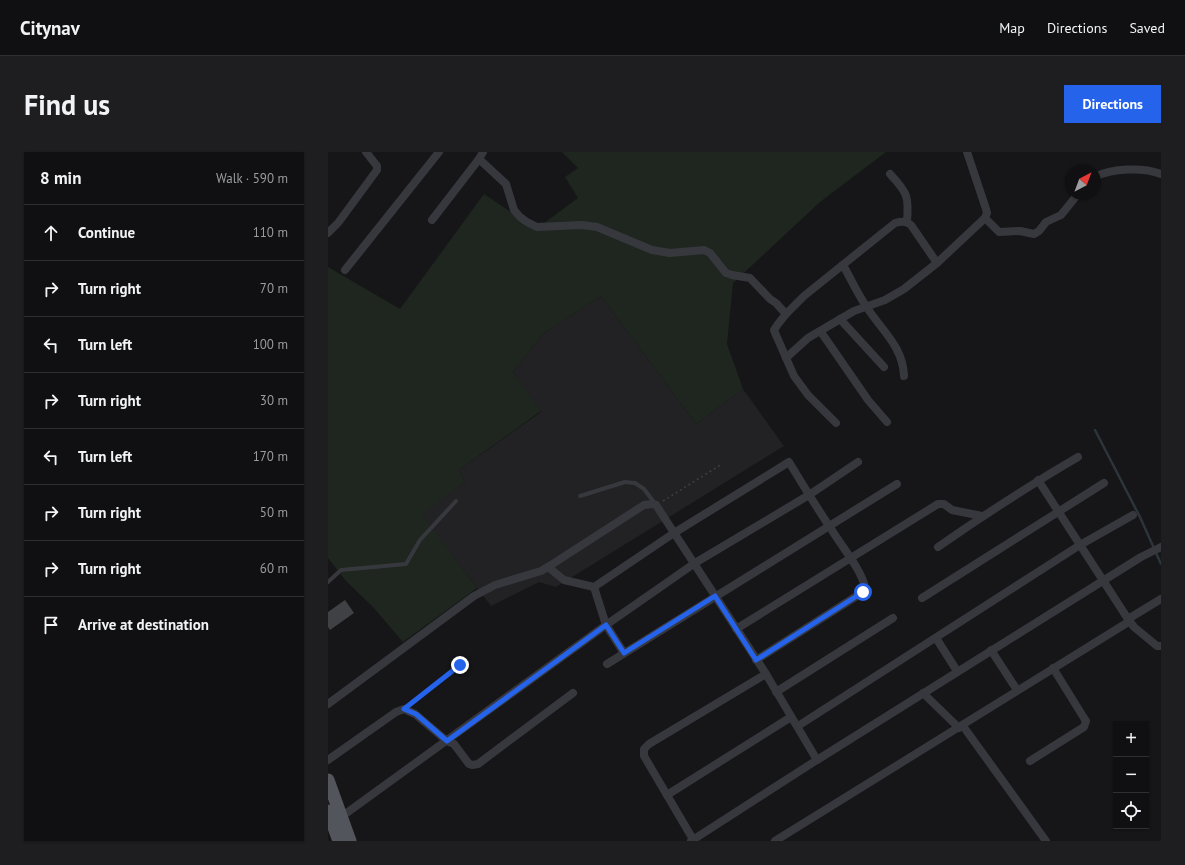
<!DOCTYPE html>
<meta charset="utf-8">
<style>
body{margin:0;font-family:"PT Sans",sans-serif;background:#1e1e20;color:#f1f3f6}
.controls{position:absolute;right:12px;bottom:12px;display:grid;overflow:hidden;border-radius:0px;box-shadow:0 1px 3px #0004}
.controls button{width:36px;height:36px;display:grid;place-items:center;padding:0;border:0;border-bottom:1px solid #303032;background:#101012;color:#f1f3f6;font:20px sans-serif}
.compass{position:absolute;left:737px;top:12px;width:36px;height:36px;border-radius:50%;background:#101012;box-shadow:0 1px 3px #0004;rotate:41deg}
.stop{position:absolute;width:12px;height:12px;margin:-9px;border:3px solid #2563eb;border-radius:50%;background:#fff}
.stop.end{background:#2563eb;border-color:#fff;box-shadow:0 1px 4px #0008}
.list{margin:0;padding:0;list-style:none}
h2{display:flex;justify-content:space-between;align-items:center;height:52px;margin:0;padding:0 16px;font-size:17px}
h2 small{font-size:13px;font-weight:400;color:#9c9d9f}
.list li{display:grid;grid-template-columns:26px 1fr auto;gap:12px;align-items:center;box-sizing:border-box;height:56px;padding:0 16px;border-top:1px solid #303032}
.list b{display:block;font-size:15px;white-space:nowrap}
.list em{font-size:13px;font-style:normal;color:#9c9d9f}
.icon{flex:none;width:22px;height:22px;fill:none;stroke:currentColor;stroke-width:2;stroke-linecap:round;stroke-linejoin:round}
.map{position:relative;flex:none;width:833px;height:689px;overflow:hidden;border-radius:0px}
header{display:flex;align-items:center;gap:24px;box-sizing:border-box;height:56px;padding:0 20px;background:#101012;border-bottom:1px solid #303032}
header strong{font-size:19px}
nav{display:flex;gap:22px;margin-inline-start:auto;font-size:14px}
.intro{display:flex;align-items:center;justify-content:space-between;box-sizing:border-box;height:96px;padding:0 24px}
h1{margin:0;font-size:28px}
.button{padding:10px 18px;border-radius:0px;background:#2563eb;color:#fff;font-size:14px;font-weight:700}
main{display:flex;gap:24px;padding:0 24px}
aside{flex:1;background:#101012;border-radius:0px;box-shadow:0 1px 3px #0004}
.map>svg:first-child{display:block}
.built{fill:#222225}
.green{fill:#1e261f}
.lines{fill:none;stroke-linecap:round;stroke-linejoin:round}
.stream{stroke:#2c353c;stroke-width:2.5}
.building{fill:#404145}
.path{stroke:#3d3f44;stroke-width:1.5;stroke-dasharray:2 3;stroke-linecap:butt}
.lane{stroke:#37383d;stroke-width:4}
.street{stroke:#37383d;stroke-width:8}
.primary{stroke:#53555c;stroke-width:13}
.route{stroke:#2563eb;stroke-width:5}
</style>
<header>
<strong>Citynav</strong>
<nav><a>Map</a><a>Directions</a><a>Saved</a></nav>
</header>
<div class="intro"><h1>Find us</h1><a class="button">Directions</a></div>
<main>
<aside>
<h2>8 min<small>Walk · 590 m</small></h2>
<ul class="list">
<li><svg class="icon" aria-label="ahead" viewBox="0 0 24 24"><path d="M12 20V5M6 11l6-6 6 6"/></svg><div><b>Continue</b></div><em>110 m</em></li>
<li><svg class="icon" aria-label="right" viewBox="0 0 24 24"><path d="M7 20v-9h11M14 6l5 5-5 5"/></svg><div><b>Turn right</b></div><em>70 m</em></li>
<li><svg class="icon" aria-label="left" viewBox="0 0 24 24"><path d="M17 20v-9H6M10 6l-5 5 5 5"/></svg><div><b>Turn left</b></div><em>100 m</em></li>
<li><svg class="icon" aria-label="right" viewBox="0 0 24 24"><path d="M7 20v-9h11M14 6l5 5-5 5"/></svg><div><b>Turn right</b></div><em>30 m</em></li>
<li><svg class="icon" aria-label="left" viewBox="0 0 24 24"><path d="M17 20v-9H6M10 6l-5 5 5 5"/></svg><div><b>Turn left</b></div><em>170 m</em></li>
<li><svg class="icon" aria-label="right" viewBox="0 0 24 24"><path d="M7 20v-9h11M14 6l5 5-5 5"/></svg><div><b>Turn right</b></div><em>50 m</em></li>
<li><svg class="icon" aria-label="right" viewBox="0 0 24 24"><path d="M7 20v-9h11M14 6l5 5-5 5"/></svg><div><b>Turn right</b></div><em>60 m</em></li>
<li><svg class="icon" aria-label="arrive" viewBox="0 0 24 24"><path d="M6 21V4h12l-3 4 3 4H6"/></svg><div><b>Arrive at destination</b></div></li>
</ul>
</aside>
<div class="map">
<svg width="833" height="689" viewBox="0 0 833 689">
<rect width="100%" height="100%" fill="#161618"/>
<path class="built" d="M273 144 368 272 415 237 456 294 228 435 211 430 163 454 93 363 137 330 131 318 213 260 185 220 215 182Z"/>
<path class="green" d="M234 0H558L492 50 405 131 399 192 415 237 368 272 273 144 215 182 185 220 213 259 131 318 137 330 94 363 149 436 75 490 45 455 18 429 0 406V115L72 157 156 42 208 77 250 46 237 25 250 16Z"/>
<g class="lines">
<path class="stream" d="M767 278 812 365 833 412"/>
</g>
<path class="building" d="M17 448 26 461 2 478 0 475V460Z"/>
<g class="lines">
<g class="path">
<path d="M335 349 394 312"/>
<path d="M84 551 132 513"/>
</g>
<g class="lane">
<path d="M252 344 297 330 307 331 316 337 328 353"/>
<path d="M0 430 13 418 78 412 92 388 128 349"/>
</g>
<g class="street">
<path d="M151 7 178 32 186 58 192 65 199 70 209 75 254 73 269 75 324 98 342 101 376 98 382 101 398 121 404 123 422 126 442 147 448 151 458 162"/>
<path d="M562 22C580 41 581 45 579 70"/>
<path d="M767 25C783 16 816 15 833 22"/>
<path d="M657 66 671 80 692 79 706 82 711 79 718 70 733 63 750 42"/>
<path d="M104 68 151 7 155 0"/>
<path d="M0 81 10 71 49 18V14L38 0"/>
<path d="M515 113C523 127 529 141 538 154 553 178 575 194 576 224"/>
<path d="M17 118 111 0"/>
<path d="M512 167 556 215"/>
<path d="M493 180 540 248 559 270"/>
<path d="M458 206 480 186 526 159 557 148 576 137 609 111 657 66 659 61 658 57 639 0"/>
<path d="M508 271 480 243 466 224 448 183 446 178 450 172 458 162 476 144 567 71C574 69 578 69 583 73L609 111"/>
<path d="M710 328 800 467 806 475 829 494H833"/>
<path d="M610 395C656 363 702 333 750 305"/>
<path d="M220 415 236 428 266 435 346 381 461 310C476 335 491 359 507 383 516 397 535 421 537 436L535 440 428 508"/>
<path d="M266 435 278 473 296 501"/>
<path d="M594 446 776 331"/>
<path d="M800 467 833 447"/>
<path d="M408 477 610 352H616L624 358 654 364"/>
<path d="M608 486 629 519"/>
<path d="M663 498 689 538"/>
<path d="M279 512 569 332"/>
<path d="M448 540 565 466"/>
<path d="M595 541 631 576"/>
<path d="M0 552 146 444 167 433 213 419 223 413 316 353 324 352 328 353 438 522 489 608 363 689"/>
<path d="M470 574 752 393 805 363"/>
<path d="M635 574 718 689"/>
<path d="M0 608 68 560 76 557 87 562 119 589 126 592 141 612 144 613 150 612 245 541"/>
<path d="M489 608 813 405 833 395"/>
<path d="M702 609 756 575 758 569 756 566 725 516"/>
<path d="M339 643 463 565"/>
<path d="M13 665 278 473 367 411 481 343 530 310"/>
<path d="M366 689 316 604V597L321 592 438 522"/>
<path d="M447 689 802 469"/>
</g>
<g class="primary">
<path d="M0 628 22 689"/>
<path d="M0 659 11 689"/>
</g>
</g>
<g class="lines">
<path class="route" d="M132 513 76 557 88 562 119 589 278 473 296 501 387 444 428 508 535 440"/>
</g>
</svg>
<div class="controls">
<button>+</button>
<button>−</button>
<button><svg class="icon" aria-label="locate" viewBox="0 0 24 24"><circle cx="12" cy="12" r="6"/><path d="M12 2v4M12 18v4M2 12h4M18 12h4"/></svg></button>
</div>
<svg class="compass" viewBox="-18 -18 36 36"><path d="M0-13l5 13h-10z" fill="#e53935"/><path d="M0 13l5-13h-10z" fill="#9c9d9f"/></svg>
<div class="stop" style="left:535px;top:440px"></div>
<div class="stop end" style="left:132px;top:513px"></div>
</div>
</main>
